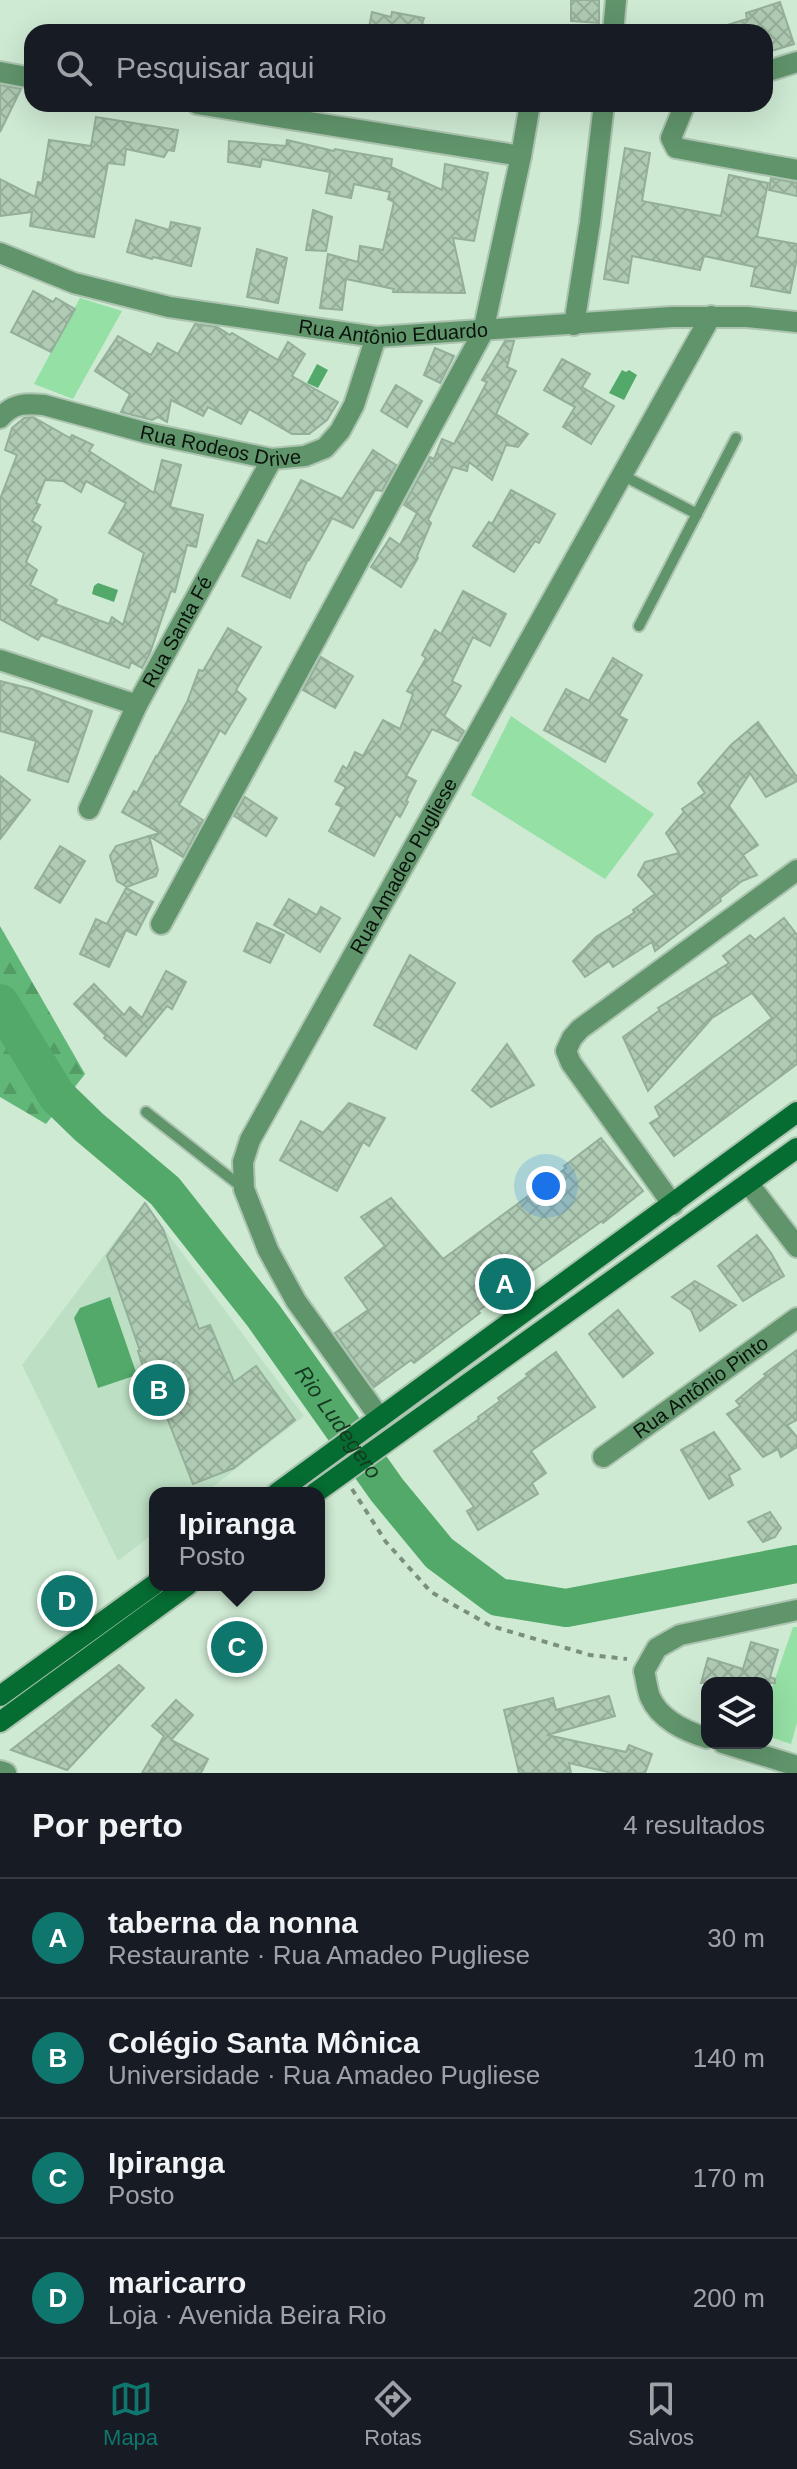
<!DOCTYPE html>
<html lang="pt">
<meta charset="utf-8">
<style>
body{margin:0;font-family:Helvetica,sans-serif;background:#20242c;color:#f1f3f6}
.controls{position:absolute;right:24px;bottom:24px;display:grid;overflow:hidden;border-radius:16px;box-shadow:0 8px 32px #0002}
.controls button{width:72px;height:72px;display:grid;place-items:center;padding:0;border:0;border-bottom:2px solid #363941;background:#171b24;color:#f1f3f6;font:40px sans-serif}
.you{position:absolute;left:546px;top:1186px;width:28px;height:28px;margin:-20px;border:6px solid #fff;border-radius:50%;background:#1a73e8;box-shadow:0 0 0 12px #1a73e833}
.badge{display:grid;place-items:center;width:52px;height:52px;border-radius:50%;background:#0f766e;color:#fff;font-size:26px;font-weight:700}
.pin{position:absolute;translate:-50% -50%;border:4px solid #fff;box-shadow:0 2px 8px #0006}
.popup{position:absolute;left:149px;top:1487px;width:176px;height:104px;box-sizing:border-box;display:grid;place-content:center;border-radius:16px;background:#171b24;filter:drop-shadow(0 2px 6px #0005);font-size:26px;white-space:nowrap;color:#9ea1a6}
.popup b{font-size:30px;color:#f1f3f6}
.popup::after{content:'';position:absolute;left:50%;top:100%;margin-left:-16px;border:16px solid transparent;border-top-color:#171b24}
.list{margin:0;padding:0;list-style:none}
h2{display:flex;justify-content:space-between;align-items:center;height:104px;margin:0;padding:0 32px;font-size:34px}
h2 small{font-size:26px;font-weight:400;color:#9ea1a6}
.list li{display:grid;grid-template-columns:52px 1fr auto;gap:24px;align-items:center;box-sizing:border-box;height:120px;padding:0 32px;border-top:2px solid #363941}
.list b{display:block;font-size:30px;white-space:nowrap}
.list p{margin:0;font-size:26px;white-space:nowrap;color:#9ea1a6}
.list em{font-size:26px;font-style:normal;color:#9ea1a6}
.icon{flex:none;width:44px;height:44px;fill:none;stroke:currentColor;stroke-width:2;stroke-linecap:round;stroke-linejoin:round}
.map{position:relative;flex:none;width:797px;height:1773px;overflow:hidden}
.search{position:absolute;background:#171b24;box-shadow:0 8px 32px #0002;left:24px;right:24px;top:24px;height:88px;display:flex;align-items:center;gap:20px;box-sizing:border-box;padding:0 28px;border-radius:24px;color:#9ea1a6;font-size:30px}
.sheet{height:584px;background:#171b24}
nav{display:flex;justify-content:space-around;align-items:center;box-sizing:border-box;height:112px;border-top:2px solid #363941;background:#171b24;font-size:22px;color:#9ea1a6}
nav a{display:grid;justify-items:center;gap:4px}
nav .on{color:#0f766e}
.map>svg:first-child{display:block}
.built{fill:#bde0c4}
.green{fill:#95e0a5}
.forest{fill:url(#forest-firs)}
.water{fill:#53a96a}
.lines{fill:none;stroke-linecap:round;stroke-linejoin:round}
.river{stroke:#53a96a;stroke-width:38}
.building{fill:url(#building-cross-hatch);stroke:#94af99;stroke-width:2;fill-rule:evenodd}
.lane-casing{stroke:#abc3af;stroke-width:14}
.street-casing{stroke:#abc3af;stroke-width:24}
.secondary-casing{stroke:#abc3af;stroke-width:24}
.path{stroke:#7b8f7f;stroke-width:4;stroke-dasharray:6 6;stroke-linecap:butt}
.lane{stroke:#60946b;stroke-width:10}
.street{stroke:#60946b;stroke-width:20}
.secondary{stroke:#066d32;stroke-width:20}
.labels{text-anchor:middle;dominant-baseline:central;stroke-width:8;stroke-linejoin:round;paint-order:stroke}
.street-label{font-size:20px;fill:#09130b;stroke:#ceead3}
.water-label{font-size:22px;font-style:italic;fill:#163a20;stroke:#ceead3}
</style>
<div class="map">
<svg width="797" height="1773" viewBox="0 0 797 1773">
<defs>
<pattern id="forest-firs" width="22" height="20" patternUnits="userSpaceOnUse" patternTransform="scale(2)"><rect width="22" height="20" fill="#61b777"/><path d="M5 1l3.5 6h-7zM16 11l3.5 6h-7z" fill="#539c66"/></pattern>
<pattern id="building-cross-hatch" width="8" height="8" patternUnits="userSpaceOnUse" patternTransform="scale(2)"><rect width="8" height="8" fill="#afcbb4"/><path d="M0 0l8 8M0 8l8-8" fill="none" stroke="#95ad99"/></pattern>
</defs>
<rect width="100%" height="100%" fill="#ceead3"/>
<path class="built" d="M144 1202 304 1416 205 1493H155V1532L118 1561 22 1365Z"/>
<g class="green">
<path d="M80 298 122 311 73 399 34 384Z"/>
<path d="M511 716 654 814 605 879 471 795Z"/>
<path d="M793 1627H797V1723L791 1744 767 1736V1702Z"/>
</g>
<path class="forest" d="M0 926 85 1074 46 1124 0 1097Z"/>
<g class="water">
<path d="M317 364 328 370 318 388 307 383Z"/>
<path d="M622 370 626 372 629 370 637 375 624 400 609 393Z"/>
<path d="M98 583 118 590 114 602 92 594 94 586Z"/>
<path d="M110 1297 137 1375 98 1388 74 1318 80 1308Z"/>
</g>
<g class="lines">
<path class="river" id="s1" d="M0 1003 57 1096 89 1127 165 1191 263 1315 387 1490 439 1553 498 1597 566 1608 797 1564"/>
</g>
<g class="building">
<path d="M571 0H599V23L571 21Z"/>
<path d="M780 2 794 44 765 53V32H717V28L747 19 746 13Z"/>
<path d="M372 12 391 17 392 12 424 18 422 24 427 26V32H368Z"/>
<path d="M0 85 21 89 0 132Z"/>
<path d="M96 117 178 130 174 151 168 150 164 157 126 149 124 165 108 163 94 237 30 226 32 212 0 216V179L35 197 38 182 42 183 49 140 91 146Z"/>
<path d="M287 140 334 151 335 149 392 159 391 167 442 190 445 164 488 173 474 241 453 238 465 293 393 292 394 289 346 279 342 310 320 308 328 254 358 262 360 246 383 250 394 202 388 199 390 192 354 184 351 198 326 193 330 172 262 159 260 167 228 162 229 141 286 146Z"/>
<path d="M625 148 650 153 642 201 721 216 729 175 768 183 757 237 797 244V258L790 293 751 286 755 267 704 256 700 270 632 256 628 283 604 279Z"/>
<path d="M771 178 797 183V196L769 190Z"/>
<path d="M313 210 332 217 326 251 306 250Z"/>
<path d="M136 220 169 230 171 222 200 228 191 266 153 257 152 259 127 252Z"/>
<path d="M257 249 287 258 278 303 247 297Z"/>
<path d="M33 291 53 302 56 298 75 309 51 352 11 332Z"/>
<path d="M195 324 217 327 230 335 232 333 278 360 288 342 305 354 292 376 338 402 327 420 309 434H292L249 409 241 424 208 407 203 416 171 400 167 422 158 417 152 420 121 412 130 394 95 371 118 336 151 355 158 343 178 354Z"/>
<path d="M505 341H514L507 367 516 371 496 414 528 434 518 447 506 445 492 480 469 462 467 471 453 467 428 520 431 523 417 556 418 558 401 587 371 567 390 538 400 545 417 513 404 505 430 457 434 459 442 439 454 444 487 382 482 380Z"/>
<path d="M435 348 454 356 440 383 424 375Z"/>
<path d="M562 359 590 374 582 387 614 406 591 444 563 427 575 407 544 390Z"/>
<path d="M396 385 422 401 407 427 381 411Z"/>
<path d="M33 417 70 438 72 435 93 445 89 451 154 493 162 460 181 465 170 507 203 515 196 547 187 545 175 592 171 591 150 653 142 668 131 662 129 668 41 635 38 640 0 619V499L17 455 5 450 12 428 24 418ZM45 480 63 481 81 492 86 481 126 503 109 533 144 553 123 625 112 617 109 624 55 604 57 600 30 585 37 570 26 562 41 527 32 521 40 505 36 503Z"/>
<path d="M373 450 396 465 382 491 375 490 353 528 332 518 309 560 308 559 290 598 242 576 258 540 267 544 301 480 342 499Z"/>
<path d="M511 490 555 514 539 543 535 541 514 572 473 546 489 522 492 524Z"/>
<path d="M463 591 506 614 490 646 473 637 452 681 461 686 444 716 464 731 458 741 432 729 406 776 416 781 406 801 408 802 400 817 396 814 374 856 329 831 342 807 336 804 346 787 335 781 343 766 347 769 355 752 363 756 383 720 400 729 413 694 407 691 426 658 422 655 435 630 441 634Z"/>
<path d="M228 628 261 647 236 690 246 699 225 734 220 730 179 805 203 820 183 857 149 836 160 833 122 812 134 791 137 793 156 756 157 757 187 702 199 670 203 671Z"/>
<path d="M321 657 353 676 335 708 303 690Z"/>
<path d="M613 658 642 675 619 716 627 720 605 762 544 730 566 689 589 701Z"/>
<path d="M0 681 32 689 92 711 68 782 28 770 36 741 0 731Z"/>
<path d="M758 722 797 777V781L766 797 750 773 729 806 758 845 743 855 757 875 742 881 720 898 721 901 655 951 652 942 613 967 609 961 585 977 573 961 596 937 635 912 633 910 655 894 638 875 645 862 679 853 666 833 684 812 682 809 705 793 698 783 731 745Z"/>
<path d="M0 776 30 800 0 839Z"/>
<path d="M245 797 277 818 266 836 234 816Z"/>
<path d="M149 836 158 870 156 876 127 887 117 881 110 856 116 846Z"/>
<path d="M60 846 85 861 60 903 35 888Z"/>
<path d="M126 888 153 902 136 935 126 930 109 967 80 954 96 919 107 924Z"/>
<path d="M289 899 317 915 321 907 340 918 320 952 274 925Z"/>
<path d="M784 918 797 935V1064L674 1156 650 1123 660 1117 655 1107 772 1018 752 993 712 1018 648 1091 623 1037 660 1010 658 1008 729 963 723 956 750 935 755 940Z"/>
<path d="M257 923 284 935 270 963 244 951Z"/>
<path d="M410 955 455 983 416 1049 374 1025Z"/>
<path d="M166 971 186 982 172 1009 167 1006 126 1056 104 1038 106 1036 74 1004 94 984 124 1015 130 1007 142 1018Z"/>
<path d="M507 1044 534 1085 491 1107 472 1090Z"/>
<path d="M349 1103 385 1118 369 1146 363 1142 337 1191 280 1160 301 1121 323 1133Z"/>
<path d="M601 1138 643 1191 603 1223 602 1221 522 1278 478 1311 480 1313 414 1363 411 1360 374 1387 335 1333 368 1310 345 1278 385 1246 361 1217 391 1198 443 1259 566 1168 564 1166Z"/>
<path d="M145 1203 163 1229 199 1329 210 1325 234 1382 256 1366 295 1420 234 1468 193 1484 164 1410 157 1412 138 1351H140L107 1256Z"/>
<path d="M757 1235 771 1253 784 1276 743 1301 718 1266Z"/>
<path d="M695 1281 736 1305 700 1331 691 1310 672 1297Z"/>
<path d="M618 1310 653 1353 623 1377 589 1334Z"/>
<path d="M797 1350V1420L787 1425 797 1437V1447L781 1457 778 1449 763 1457 727 1414 740 1406 736 1401 766 1376 764 1374Z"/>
<path d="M556 1352 595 1407 531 1451 546 1473 532 1483 538 1494 478 1530 467 1511 474 1507 434 1451 479 1419 478 1417 500 1401 498 1398 528 1376 526 1374Z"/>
<path d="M714 1432 740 1469 729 1475 733 1485 709 1499 681 1450Z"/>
<path d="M770 1512 781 1528 775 1537 763 1542 748 1522Z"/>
<path d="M751 1642 778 1650 770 1677 775 1679V1683H701L708 1658 743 1669Z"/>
<path d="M119 1665 144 1688 67 1770 11 1750Z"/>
<path d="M609 1696 615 1716 547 1735 626 1752 629 1745 652 1754 645 1773H612L569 1763 571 1773H519L504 1710 553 1698 556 1710Z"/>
<path d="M176 1700 193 1715 171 1740 208 1759 201 1773H142L164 1736 152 1726Z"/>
</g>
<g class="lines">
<defs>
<g id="lane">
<path d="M622 475 697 514"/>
<path d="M639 626 736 438"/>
<path d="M146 1112 243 1188"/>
</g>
<g id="street">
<path d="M613 32 616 0"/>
<path d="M0 72 32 78"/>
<path d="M765 72 797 62"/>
<path d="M197 104 521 156"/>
<path d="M685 104 671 138 676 148 797 170"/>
<path id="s2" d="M0 253 74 283 169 307 376 337 672 317H747L797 322"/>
<path d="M574 325 590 223 604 104"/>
<path id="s3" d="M0 418C13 403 26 403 44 405L147 433 272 459 305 456 325 448 340 431 354 405 376 337"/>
<path d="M0 660 137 705"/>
<path id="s4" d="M89 809 137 705 272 459"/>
<path d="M161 924 483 332 521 156 530 104"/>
<path d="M748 1183 797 1247"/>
<path d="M673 1205 571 1063 566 1051 572 1038 580 1029 797 870"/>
<path id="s5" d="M380 1418 296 1301 268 1250 244 1189 243 1162 250 1140 711 316"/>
<path id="s6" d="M603 1457 797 1318"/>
<path d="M707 1738C685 1731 660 1720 650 1697 647 1689 646 1679 644 1671L657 1648 680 1635 797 1610"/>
<path d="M723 1743 797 1766"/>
<path d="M0 1771 6 1773"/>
</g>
<g id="secondary">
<path d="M277 1493 797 1112"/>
<path d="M315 1493 797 1148"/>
<path d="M0 1696 155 1584"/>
<path d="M0 1722 188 1585"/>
</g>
</defs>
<use href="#lane" class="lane-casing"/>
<use href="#street" class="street-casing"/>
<use href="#secondary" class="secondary-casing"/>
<path class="path" d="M352 1489 386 1542 431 1592 491 1626 590 1655 627 1659"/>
<use href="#lane" class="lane"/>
<use href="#street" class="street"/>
<use href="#secondary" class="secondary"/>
</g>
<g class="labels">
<g class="street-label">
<text stroke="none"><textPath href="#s2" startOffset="404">Rua Antônio Eduardo</textPath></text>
<text stroke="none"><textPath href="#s3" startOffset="230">Rua Rodeos Drive</textPath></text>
<text stroke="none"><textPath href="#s4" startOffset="198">Rua Santa Fé</textPath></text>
<text stroke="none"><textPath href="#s5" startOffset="632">Rua Amadeo Pugliese</textPath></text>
<text stroke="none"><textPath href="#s6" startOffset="120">Rua Antônio Pinto</textPath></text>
</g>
<g class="water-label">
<text stroke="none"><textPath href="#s1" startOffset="542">Rio Ludegero</textPath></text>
</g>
</g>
</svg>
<div class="controls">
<button><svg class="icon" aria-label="layers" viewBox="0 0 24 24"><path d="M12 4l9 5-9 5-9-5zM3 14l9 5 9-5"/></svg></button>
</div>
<div class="you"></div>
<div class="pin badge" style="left:505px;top:1284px">A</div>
<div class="pin badge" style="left:159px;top:1390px">B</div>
<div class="pin badge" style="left:237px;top:1647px">C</div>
<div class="popup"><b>Ipiranga</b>Posto</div>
<div class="pin badge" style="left:67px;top:1601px">D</div>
<div class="search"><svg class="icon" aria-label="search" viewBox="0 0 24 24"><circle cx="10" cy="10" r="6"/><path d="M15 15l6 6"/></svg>Pesquisar aqui</div>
</div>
<section class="sheet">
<h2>Por perto<small>4 resultados</small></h2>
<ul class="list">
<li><span class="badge">A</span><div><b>taberna da nonna</b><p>Restaurante · Rua Amadeo Pugliese</p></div><em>30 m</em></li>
<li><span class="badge">B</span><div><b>Colégio Santa Mônica</b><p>Universidade · Rua Amadeo Pugliese</p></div><em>140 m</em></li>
<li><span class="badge">C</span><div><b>Ipiranga</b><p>Posto</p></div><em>170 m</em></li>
<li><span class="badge">D</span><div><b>maricarro</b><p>Loja · Avenida Beira Rio</p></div><em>200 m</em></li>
</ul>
</section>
<nav>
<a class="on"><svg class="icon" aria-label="map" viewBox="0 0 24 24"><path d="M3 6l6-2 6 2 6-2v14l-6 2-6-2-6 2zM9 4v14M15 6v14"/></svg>Mapa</a>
<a><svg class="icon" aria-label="directions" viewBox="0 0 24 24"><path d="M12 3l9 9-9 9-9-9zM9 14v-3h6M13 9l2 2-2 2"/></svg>Rotas</a>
<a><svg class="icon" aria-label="saved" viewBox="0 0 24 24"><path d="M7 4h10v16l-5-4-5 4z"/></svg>Salvos</a>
</nav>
